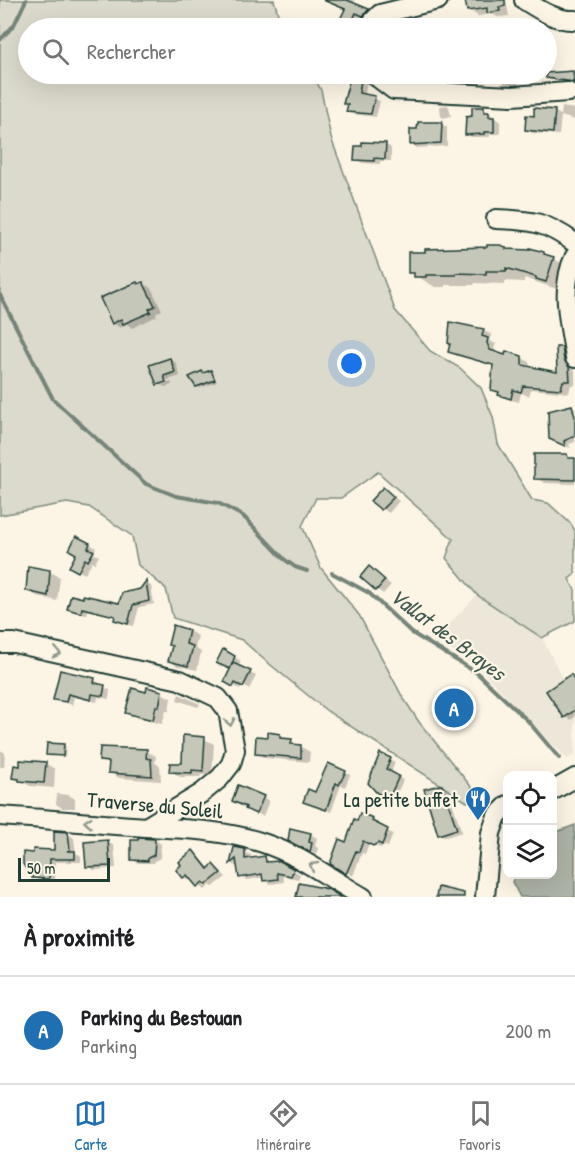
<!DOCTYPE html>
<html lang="fr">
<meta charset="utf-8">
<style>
body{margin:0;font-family:"Patrick Hand",sans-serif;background:#f6f6f6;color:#202124}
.controls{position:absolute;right:18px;bottom:18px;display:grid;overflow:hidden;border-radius:12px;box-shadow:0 6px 24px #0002}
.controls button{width:54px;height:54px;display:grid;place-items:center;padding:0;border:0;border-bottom:2px solid #e0e0e0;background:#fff;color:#202124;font:30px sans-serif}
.scale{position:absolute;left:18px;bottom:15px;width:92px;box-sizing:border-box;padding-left:6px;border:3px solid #1f3d34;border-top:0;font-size:16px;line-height:21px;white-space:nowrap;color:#1f3d34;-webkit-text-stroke:4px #fcf5e5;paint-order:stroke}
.you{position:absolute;left:352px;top:364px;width:21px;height:21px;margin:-15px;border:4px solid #fff;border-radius:50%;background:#1a73e8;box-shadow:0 0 0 9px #1a73e833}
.badge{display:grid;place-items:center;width:39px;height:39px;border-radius:50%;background:#1f6fb2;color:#fff;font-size:20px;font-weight:700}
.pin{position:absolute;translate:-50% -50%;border:3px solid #fff;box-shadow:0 2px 6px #0006}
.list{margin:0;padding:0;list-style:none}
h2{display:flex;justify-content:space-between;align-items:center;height:78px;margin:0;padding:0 24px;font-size:26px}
h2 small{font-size:20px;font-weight:400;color:#757577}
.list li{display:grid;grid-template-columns:39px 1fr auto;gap:18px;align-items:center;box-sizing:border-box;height:108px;padding:0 24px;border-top:2px solid #e0e0e0}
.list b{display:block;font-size:22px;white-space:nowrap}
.list p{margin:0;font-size:20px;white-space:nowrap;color:#757577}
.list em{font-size:20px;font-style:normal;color:#757577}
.icon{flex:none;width:33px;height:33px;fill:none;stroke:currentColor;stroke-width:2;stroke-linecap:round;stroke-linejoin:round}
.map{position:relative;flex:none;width:575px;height:897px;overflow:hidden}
.search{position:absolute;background:#fff;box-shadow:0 6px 24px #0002;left:18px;right:18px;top:18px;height:66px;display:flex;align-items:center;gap:15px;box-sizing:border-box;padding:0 21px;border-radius:33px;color:#757577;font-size:22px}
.sheet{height:186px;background:#fff}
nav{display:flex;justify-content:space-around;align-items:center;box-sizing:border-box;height:84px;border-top:2px solid #e0e0e0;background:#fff;font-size:16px;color:#757577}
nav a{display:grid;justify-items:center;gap:3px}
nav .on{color:#1f6fb2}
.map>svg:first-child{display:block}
.built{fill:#ece7d8}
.green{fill:#dcdacc;stroke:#7e8c80;stroke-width:1.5}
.water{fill:#aeb3a7;stroke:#758479;stroke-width:1.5}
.shadow{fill:#0003}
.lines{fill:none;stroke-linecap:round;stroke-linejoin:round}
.stream{stroke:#758479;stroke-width:4}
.building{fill:#c5c7b9;stroke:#1f3d34;stroke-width:1.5}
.minor-casing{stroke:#1f3d34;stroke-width:22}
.minor{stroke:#fcf5e5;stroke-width:18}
.oneway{stroke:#8e998c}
.labels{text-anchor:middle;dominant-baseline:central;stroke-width:4.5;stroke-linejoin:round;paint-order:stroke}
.poi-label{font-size:21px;fill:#1f3d34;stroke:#fcf5e5;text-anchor:end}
.street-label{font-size:21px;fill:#1f3d34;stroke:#fcf5e5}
.water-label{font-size:22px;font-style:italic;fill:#435a51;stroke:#fcf5e5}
</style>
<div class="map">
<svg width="575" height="897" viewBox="0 0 575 897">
<rect width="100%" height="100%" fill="#fcf5e5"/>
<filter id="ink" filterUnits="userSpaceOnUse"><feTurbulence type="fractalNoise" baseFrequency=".0167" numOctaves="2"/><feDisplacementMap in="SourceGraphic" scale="12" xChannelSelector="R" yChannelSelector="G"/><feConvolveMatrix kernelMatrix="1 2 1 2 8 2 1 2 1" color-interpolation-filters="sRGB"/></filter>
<g filter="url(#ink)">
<path class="built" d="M477 595 542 638 575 702V755L567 759 480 669 434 640Z"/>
<path class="green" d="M0 0H274L278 14 286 28H28V74H312L321 90 331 138 395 310 430 351 460 368 481 388 493 417 498 444 532 500 548 503 571 524 575 531V574L569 579 575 590V621L542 638 477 595 446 558 453 539 378 472 341 498H316L302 526 321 568 359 615 402 696 419 722 477 794 467 802 327 711 261 657 242 640 173 618 166 589 138 565 132 536 89 507 67 503 0 515Z"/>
<path class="water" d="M575 825V897H520L512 882 515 875 552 874 553 833Z"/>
<g class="shadow">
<path d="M324 0H355L353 4 375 15 371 19 363 17 358 28H337L346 9Z"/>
<path d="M467 0H506L509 16 498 17 492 14 478 16 469 10Z"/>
<path d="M441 26H465L469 28H442Z"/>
<path d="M353 74 367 79 365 96 380 101 376 117 353 114 348 111 349 105 345 103Z"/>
<path d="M486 74H518V87H508L502 81H492L486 78Z"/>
<path d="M412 75 430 76 436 80V83L418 82 412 79Z"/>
<path d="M447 105 449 107 451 116 443 118 441 116 440 106Z"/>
<path d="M562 107 575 109V120L561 116 559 135 532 133 526 129 535 118 536 109 555 112 561 115Z"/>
<path d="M483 108 500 122V134H490V137H472L466 134 474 118Z"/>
<path d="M441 124 447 127V146L417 148 411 144Z"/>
<path d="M385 144 391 148V161H380V164L362 163 356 159 363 147Z"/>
<path d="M506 248 510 250 544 253 573 270 566 292 524 278V282L505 281V284L475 283 474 285H445V287H435L410 272Z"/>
<path d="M143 283 151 288 162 310 156 313 157 316 132 328 127 324 120 328 113 323 139 285Z"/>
<path d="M451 324 484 331 492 335 490 341 496 344 494 348 497 354 506 357H521L529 362 530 368 559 374 561 348 569 353 572 366 575 371V385H571L569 393 531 389 529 396 521 393 519 402 508 399 492 389 494 366 457 356 449 351 452 343Z"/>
<path d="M170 359 176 363 180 376 161 382V385L158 384Z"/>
<path d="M211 372 217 382 200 388 197 386 205 374Z"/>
<path d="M171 382 172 385 165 387 161 385Z"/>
<path d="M571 406 575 408V442L569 444 570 448 557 442Z"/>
<path d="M566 456 575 460V484L545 483 535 478Z"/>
<path d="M383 489 399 501 389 513 372 501Z"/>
<path d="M90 544 96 548 93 553 99 556 95 563 92 562 85 574 71 567Z"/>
<path d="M29 568 50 572 60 577 57 601 37 596 27 591Z"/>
<path d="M369 568 391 585 383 594 362 577Z"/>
<path d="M146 583 151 586 154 604 139 607 134 626 121 623 116 620V617L88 610 87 615 69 608 84 600 120 605 141 590Z"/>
<path d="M189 631 198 636 195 648 201 652 197 670 178 666 169 661Z"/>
<path d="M224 651 241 661 238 667 256 676 249 689 242 685 240 689 226 682 232 669 218 662Z"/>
<path d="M571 675 575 678V717L571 720 565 717Z"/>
<path d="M94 680 100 683V686L110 690 109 699 98 697 97 702 74 697 72 705 55 699Z"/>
<path d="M147 693H161L171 698 169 711H166L162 724 137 718 127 712Z"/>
<path d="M179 694 200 704 198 707 177 700Z"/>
<path d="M280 735 310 752 309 762 265 758 256 753 269 739Z"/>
<path d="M204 739 214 744 212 775H200L201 777H180L171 771 183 764Z"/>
<path d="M63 745 66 747 65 757 48 754Z"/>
<path d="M0 750 5 753 4 767H0Z"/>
<path d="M146 751 156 756 155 763 160 766 161 781 119 778 109 772 110 765 101 760Z"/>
<path d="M390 760 395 762 391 773 403 780 394 800 384 795 370 782Z"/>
<path d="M46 764 55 769 54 788 30 786 14 777Z"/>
<path d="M345 772 350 775 345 787 341 785 331 812 310 804 316 794Z"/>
<path d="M442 786 448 790 462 832 446 837 440 834Z"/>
<path d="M57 794 69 795 75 799V808H62L56 804Z"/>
<path d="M263 797 269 801 263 816 253 812 247 807Z"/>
<path d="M372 820 378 823V826L393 834 388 847 385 846 380 848 369 843 365 854 362 853 353 876 332 863 347 844 358 823Z"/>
<path d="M68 834 74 838 76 853 81 856V862H56L55 881H40L33 877 56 851Z"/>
<path d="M310 834 317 838 315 846 318 848 317 854 290 840Z"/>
<path d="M155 840 161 844 160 858 154 861V863H138L132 859Z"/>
<path d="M108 842 114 846 116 868 94 870 88 866Z"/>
<path d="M236 849 251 855V860L265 858 272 864 293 870 300 874 298 879 283 876 284 882 271 884 265 881 264 877 247 880 240 877 239 868 232 864Z"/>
<path d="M193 852 199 856 210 869 214 866 226 877 213 887 210 885 205 890 192 879 190 881 184 877Z"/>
</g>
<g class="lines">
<g class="stream">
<path d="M0 40 14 25 26 0"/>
<path d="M0 295 53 399 146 484 176 496 218 503 243 516 284 559 295 567 307 571"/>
<path d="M332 573 369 593 412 633 477 673 528 721 559 758"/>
</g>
</g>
<g class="building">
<path d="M323 0H347L369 9 363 16 356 13 349 28H336L345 9Z"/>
<path d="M465 0H505V6L499 7 500 11 487 13V8L467 11Z"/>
<path d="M573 71 574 82 546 78V73Z"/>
<path d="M351 74H362L359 93 375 96 371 114 346 112 348 104H343Z"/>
<path d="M472 107H484V112H489V117H494V132H484V134L465 135 466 117 472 116Z"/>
<path d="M534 108 555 110 553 133 525 130 526 115 534 116Z"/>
<path d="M418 122H442L441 143 410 145V129H417Z"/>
<path d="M362 142 386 143 385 159 374 158V161L354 160 355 146H362Z"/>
<path d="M487 245H500L506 247V249L530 250V248L544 252V254L554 257 546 282 536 279V277L506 268V271H486V274L456 273V275H426V277H414V273H408V252H425V249L487 247Z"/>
<path d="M137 282 138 284 143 282 155 306 149 309 151 312 123 324 121 319 112 324 100 298Z"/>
<path d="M450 322 484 329 482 336 488 338 487 343 490 350 505 355 506 351 522 356V365L557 372 556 347H562L564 360 569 367 570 381H563L561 389 523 386 521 392 513 390 511 399 498 395 499 392 491 390 493 365 448 352 450 344 448 343Z"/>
<path d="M170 358 175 372 164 376 166 382 157 385 149 365Z"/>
<path d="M211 370 215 380 196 387 189 377 202 371 203 373Z"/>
<path d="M572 405 575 417V436L564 441 565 446 549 439 548 411Z"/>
<path d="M534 454H567L568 458H575V480L534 479Z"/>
<path d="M383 487 394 497 381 510 370 501Z"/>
<path d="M76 536 90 543 88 548 94 551 88 561 85 559 78 572 69 567 76 554 69 550Z"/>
<path d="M28 566 50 570 48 596 26 591Z"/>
<path d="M369 566 385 580 376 591 360 577Z"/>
<path d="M146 581 149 601 133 605 128 624 114 620 115 616 82 608 81 613 67 609 71 595 83 598V595L119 603 122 593 140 589Z"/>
<path d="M173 625 189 630 186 644 193 646 188 666 168 661 172 646 168 645Z"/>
<path d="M223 649 235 656 230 669 216 663Z"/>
<path d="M233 663 251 671 243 687 235 683 233 687 224 682Z"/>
<path d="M60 670 95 678 94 683 105 685 103 696 92 694 91 700 68 694 66 702 53 700Z"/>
<path d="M571 674 575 681V710L564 718 546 691Z"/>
<path d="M147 687 162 691 159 707 156 706 153 720 125 713 132 688 146 692Z"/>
<path d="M268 732 280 734V738L292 739 291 744 301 745V758L255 754 256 736 268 737Z"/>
<path d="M183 735 205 737 203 771 192 770V773L169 772 170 763H182Z"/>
<path d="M47 743 64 744 63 756 46 755Z"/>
<path d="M100 747 147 749 146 758 151 759 152 776 108 773 109 762 99 761Z"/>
<path d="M380 753 391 758 386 769 399 776 389 798 377 793 368 783Z"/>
<path d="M20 760 46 762 44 783 19 781V779L12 778 14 765 20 766Z"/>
<path d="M328 763 346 771 339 785 336 783 326 810 303 802 308 789 315 792Z"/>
<path d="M238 785 264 796 256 814 245 809 246 807 232 801Z"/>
<path d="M439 785H442L457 829 438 835 424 789Z"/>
<path d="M360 813 373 818 372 821 388 829 382 845 378 843 373 846 363 841 359 852 356 851 346 874 330 864 339 839 346 842 354 819 357 821Z"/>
<path d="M290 828 311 833 309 842 312 843 310 852 288 841Z"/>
<path d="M54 831 68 832 70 850 67 851H75V859H50L49 879 32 878V872L26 869 23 864V852L33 853V849L54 850Z"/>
<path d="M138 838 155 839 154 855 148 858V861L131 860V840H138Z"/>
<path d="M108 840 110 866 86 867 84 842Z"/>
<path d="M234 847 245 849V859L265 856 266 862 279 861 285 864 294 869 291 876 277 873 278 879 263 881 262 874 239 878 236 859 230 864Z"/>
<path d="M193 850 208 869 213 864 221 873 206 885 203 882 197 887 187 875 183 878 176 870 181 865 179 862Z"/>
<path d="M299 883 328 889 341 897H296Z"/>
<path d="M438 887 464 893V897H436Z"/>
</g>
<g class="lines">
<defs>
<g id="minor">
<path d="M524 0C540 10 556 21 575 20"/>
<path d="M369 28 373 21 380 14 438 0"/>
<path d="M373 74 394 90 512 96 568 92"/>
<path d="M496 219C533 220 545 222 575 243"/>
<path d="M575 256C559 288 570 324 575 358"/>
<path d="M0 643H14L180 680 218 698 228 711 235 750 231 764 220 778 202 793 146 827"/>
<path d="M552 791 575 778"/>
<path d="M0 816C49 819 97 824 146 827 187 829 223 830 263 843 300 855 329 878 363 897"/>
<path d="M485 897 491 833 497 816 508 805"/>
</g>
</defs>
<use href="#minor" class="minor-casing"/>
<use href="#minor" class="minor"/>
</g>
<defs><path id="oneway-chevron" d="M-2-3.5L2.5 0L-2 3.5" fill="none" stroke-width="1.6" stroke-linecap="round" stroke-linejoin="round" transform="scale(1.5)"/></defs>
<g class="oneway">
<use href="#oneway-chevron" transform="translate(57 653) rotate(13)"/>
<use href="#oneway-chevron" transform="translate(230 722) rotate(79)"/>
<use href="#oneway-chevron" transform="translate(88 822) rotate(-176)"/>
<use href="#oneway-chevron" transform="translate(313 866) rotate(-150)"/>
</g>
</g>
<defs>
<symbol id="restaurant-pin" viewBox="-11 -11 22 30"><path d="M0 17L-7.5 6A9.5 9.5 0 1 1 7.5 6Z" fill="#1f6fb2" stroke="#fcf5e5"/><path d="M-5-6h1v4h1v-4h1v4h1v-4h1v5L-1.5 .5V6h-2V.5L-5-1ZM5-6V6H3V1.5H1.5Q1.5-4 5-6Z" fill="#fff"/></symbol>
</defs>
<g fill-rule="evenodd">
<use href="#restaurant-pin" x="463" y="784" width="30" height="40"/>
</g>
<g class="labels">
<g class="poi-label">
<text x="458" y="799">La petite buffet</text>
</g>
<g class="street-label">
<text transform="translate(155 805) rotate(5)">Traverse du Soleil</text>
</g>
<g class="water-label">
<text transform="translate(448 634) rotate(37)">Vallat des Brayes</text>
</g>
</g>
</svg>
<div class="controls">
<button><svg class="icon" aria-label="locate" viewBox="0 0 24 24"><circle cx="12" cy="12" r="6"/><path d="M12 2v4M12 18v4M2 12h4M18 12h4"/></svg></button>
<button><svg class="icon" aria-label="layers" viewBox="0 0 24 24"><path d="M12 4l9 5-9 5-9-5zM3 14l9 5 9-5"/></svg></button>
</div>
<div class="scale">50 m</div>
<div class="you"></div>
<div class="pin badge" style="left:454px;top:708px">A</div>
<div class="search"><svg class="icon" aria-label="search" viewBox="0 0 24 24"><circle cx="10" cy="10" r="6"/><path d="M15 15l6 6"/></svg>Rechercher</div>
</div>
<section class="sheet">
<h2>À proximité<small></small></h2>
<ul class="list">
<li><span class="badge">A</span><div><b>Parking du Bestouan</b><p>Parking</p></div><em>200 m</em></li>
</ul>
</section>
<nav>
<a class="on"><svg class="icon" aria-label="map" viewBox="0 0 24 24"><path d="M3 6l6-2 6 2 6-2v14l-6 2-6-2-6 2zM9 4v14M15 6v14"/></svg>Carte</a>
<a><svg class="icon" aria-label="directions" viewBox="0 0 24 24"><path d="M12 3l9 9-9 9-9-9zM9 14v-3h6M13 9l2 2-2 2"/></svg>Itinéraire</a>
<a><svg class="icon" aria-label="saved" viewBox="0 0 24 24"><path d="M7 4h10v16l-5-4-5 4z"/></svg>Favoris</a>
</nav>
